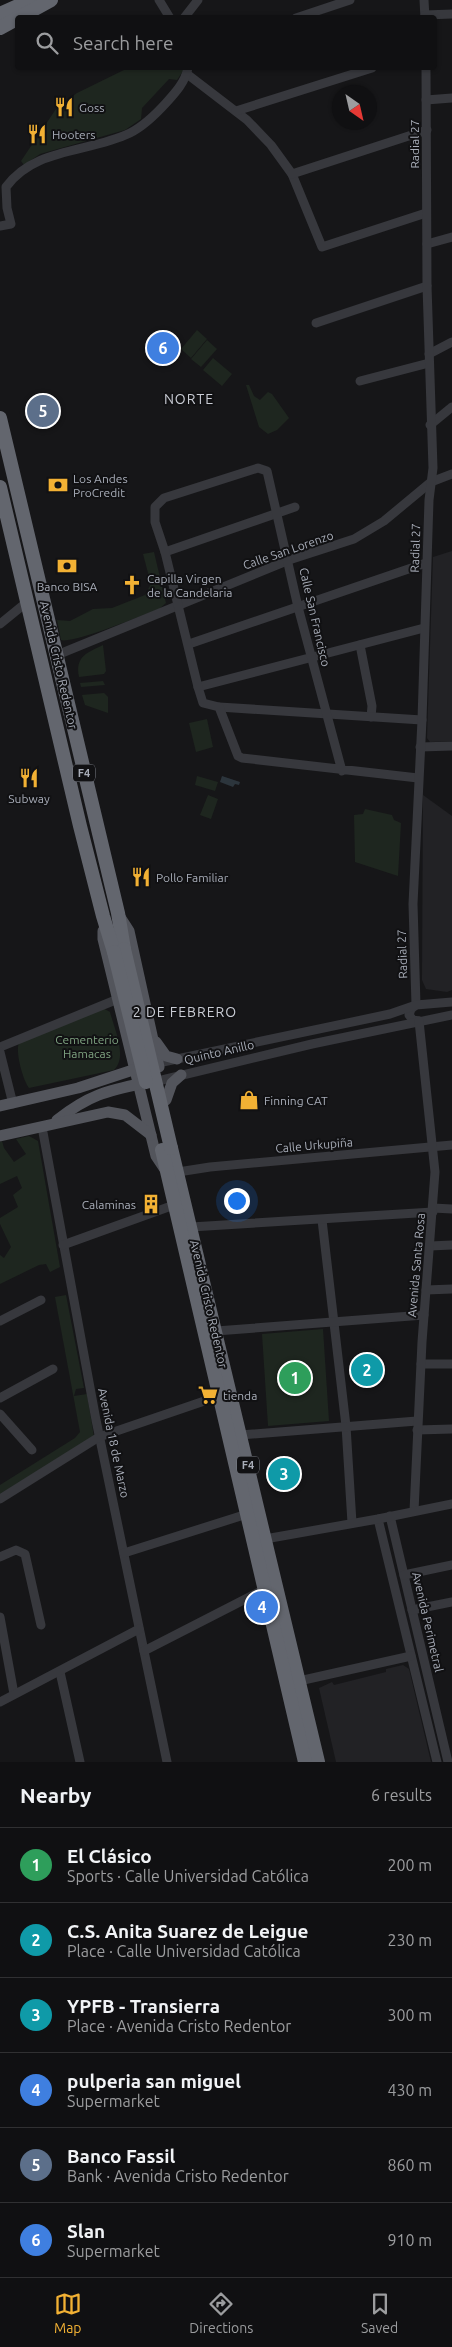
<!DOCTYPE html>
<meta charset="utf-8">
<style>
body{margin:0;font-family:Ubuntu,sans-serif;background:#19191b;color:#f1f3f6}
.compass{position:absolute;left:332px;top:85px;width:45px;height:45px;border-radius:50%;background:#101012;box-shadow:0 1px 4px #0004;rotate:146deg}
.you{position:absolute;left:236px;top:1200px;width:18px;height:18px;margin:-12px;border:4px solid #fff;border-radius:50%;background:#1a73e8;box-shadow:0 0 0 8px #1a73e833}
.badge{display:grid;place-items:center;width:32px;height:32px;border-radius:50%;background:#f2b134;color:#fff;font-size:16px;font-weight:700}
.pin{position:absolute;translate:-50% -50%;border:2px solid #fff;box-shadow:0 1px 5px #0006}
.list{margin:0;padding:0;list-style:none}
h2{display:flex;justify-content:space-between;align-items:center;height:65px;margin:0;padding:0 20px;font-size:21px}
h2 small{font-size:16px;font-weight:400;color:#9c9d9f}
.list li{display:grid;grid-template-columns:32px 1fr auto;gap:15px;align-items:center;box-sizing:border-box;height:75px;padding:0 20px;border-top:1px solid #303032}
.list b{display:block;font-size:19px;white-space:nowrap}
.list p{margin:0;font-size:16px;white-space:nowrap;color:#9c9d9f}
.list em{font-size:16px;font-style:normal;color:#9c9d9f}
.icon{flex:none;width:28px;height:28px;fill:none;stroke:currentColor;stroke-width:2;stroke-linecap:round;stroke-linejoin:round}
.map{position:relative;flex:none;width:452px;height:1762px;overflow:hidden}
.search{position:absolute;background:#101012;box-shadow:0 1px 4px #0004;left:15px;right:15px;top:15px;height:55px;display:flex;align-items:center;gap:12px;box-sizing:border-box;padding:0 18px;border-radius:5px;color:#9c9d9f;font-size:19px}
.sheet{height:515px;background:#101012}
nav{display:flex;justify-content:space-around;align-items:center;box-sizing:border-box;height:70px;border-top:1px solid #303032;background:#101012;font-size:14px;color:#9c9d9f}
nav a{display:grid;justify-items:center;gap:2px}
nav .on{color:#f2b134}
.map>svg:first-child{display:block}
.built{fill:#222225}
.green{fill:#1e261f}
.water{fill:#2c353c}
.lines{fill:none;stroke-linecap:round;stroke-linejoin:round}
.minor{stroke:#37383d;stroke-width:9}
.major{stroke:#53555c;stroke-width:11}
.highway{stroke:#63666e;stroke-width:14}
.highway-bridge{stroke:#63666e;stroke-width:14}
.labels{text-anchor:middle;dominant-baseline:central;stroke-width:4;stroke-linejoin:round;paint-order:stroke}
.shield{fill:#111113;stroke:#7b7e86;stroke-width:1}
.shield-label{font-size:11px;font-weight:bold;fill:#a8adb8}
.poi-label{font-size:12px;fill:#a8adb8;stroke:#111113;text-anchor:start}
.street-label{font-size:12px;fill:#a8adb8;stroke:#111113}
.park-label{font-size:12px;fill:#7fa381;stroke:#111113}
.neighbourhood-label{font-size:14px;letter-spacing:1px;fill:#c9ccd4;stroke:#111113}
</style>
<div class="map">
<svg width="452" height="1762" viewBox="0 0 452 1762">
<rect width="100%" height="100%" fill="#161618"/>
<g class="built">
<path d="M452 551V741L430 742 427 738 433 557Z"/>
<path d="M423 795 452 816V990L447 992 426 989 422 980Z"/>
<path d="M403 1665 409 1669 431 1762H336L319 1688 332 1682 334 1685 386 1672V1669Z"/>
</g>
<g class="green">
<path d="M128 68H185L177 80 169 79 142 108 141 119 125 130 40 154 24 165 21 161 56 109 77 93Z"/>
<path d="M197 330 207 339 191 358 181 349Z"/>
<path d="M207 340 217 349 201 367 191 359Z"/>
<path d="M213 358 232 374 222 386 203 370Z"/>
<path d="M246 385H249L254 396 260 400 268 392 272 394 289 418 277 430 268 434 259 427Z"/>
<path d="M154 552 166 603 159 609C143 615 73 644 61 640L57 620 70 621 93 609 112 608 145 595 151 584 143 554Z"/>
<path d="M103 645 106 671 104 674 79 677C75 656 87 653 103 645Z"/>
<path d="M103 681 105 685 81 687 80 683Z"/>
<path d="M104 693 108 697V713L85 705 82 695Z"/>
<path d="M207 719 213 747 196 752 189 723Z"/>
<path d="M197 776 218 782 215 791 195 785Z"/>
<path d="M208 795 218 799 211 819 200 815Z"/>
<path d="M365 809 392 815 394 820 401 823 398 876 355 862 354 815 363 814Z"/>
<path d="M103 1008 110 1012C114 1028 128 1057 114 1070L29 1088C23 1080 15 1052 19 1043Z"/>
<path d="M29 1136 38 1141 60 1267 50 1272 46 1264 39 1265 0 1284V1255L4 1258 11 1247 0 1224V1218L18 1207 13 1195 22 1188 17 1176 0 1184V1142L2 1141 4 1148 14 1162 26 1154 16 1139Z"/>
<path d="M66 1295 84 1388 76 1389 74 1396 87 1394 94 1437 0 1494V1485L75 1438 80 1432 55 1297Z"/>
<path d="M323 1329 329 1421 268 1426 262 1334Z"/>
<path d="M255 1610 265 1613 266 1620 256 1623 252 1611Z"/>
</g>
<path class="water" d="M222 776 240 782 239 785 235 784 233 787 220 782Z"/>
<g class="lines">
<g class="minor">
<path d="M159 0 170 18"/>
<path d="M424 0 425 18"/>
<path d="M425 15 452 14"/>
<path d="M184 18 198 0"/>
<path d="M296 18 350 0"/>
<path d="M187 74 247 120 271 145 292 174 322 247 426 213"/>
<path d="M426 100 452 98"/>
<path d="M236 111 372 68"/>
<path d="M292 174 427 130"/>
<path d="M0 226 11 224 7 208 6 187C35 147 89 153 130 133 144 126 156 114 166 103 176 92 185 82 188 68"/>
<path d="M427 244 452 237"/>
<path d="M316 323 427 286"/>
<path d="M429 354 452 342"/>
<path d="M360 381 429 363"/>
<path d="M430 425 452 407"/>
<path d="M165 552 295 507"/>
<path d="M0 624 27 602"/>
<path d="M189 644 426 563"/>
<path d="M360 645 372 706 371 717"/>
<path d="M57 655 289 560 354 539 384 521 431 482 452 474"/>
<path d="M198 687 424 628"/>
<path d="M219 707 422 720"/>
<path d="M420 747 452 746"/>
<path d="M342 771 298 607 267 471 258 468 164 498 155 507V522L165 552 198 687 203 703 219 707 238 756 242 758 418 778"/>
<path d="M419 1021 413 1020 409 1015 411 1009 416 1005 413 904 422 720 429 500 433 468 427 286 426 68"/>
<path d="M0 1047 118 999"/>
<path d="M0 1052 13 1104"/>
<path d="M158 1063 390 1014 416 1005 452 1002"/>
<path d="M162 1080 312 1044 452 1015"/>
<path d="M42 1127 96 1420 167 1762"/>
<path d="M178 1172 210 1167 452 1145"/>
<path d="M433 1208 452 1209"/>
<path d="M322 1220 346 1426 352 1523"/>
<path d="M191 1227 433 1212"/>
<path d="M63 1245 174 1205"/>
<path d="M430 1246 452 1245"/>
<path d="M426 1290 452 1289"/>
<path d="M0 1321 41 1300"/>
<path d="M216 1331 424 1315"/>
<path d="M421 1364H452"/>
<path d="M0 1398 53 1369"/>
<path d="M0 1414 32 1450"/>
<path d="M417 1430 452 1429"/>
<path d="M240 1435 417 1421"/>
<path d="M0 1499 99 1437 219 1396"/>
<path d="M414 1511 422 1342 435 1172 419 1021"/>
<path d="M390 1516 448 1762"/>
<path d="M378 1519 437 1762"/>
<path d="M265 1539 378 1519 452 1504"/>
<path d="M124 1553 247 1514"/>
<path d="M0 1557 16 1550 25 1554 41 1625"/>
<path d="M404 1575 452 1565"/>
<path d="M412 1610 452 1602"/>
<path d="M0 1617 14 1694"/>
<path d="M144 1651 265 1589"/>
<path d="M60 1672 80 1762"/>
<path d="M299 1681 411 1656"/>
<path d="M0 1702 139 1629"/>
</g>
<g class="major">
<path d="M120 917 129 931 159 1067"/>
<path d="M103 931V939L156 1156 164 1168"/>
<path d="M156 1042 166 1056 177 1059"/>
<path d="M166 1100 172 1083 181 1075"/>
<path d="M0 1106 78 1088 142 1067"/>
<path d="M57 1120C89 1095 106 1091 144 1083"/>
<path d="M0 1136 108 1112 125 1115 151 1135"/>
</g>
<g class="highway">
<path d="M0 14 31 0"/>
<path d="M0 28 51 0"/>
<path d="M0 418 118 913 124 949"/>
<path d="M0 487 80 826 103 916 114 952"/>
<path d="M171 1148 318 1762"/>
<path d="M162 1150 305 1762"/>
</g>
<g class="highway-bridge">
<path d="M124 949 171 1148"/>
<path d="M114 952 146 1082"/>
</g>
</g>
<defs>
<symbol id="restaurant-bare" viewBox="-9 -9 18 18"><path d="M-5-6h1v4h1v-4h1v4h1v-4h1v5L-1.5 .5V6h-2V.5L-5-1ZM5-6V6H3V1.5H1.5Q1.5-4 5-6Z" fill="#f2b134" stroke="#111113" stroke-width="2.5" paint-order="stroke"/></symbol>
<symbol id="bank-bare" viewBox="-9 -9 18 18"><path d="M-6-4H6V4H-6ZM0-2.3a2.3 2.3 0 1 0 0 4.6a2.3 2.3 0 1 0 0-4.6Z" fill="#f2b134" stroke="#111113" stroke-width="2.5" paint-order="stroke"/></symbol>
<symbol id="church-bare" viewBox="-9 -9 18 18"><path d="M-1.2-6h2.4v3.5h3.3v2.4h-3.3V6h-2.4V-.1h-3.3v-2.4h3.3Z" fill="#f2b134" stroke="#111113" stroke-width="2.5" paint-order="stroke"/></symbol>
<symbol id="shop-bare" viewBox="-9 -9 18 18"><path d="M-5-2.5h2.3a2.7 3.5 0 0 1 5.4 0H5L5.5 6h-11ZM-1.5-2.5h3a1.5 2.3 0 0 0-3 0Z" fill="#f2b134" stroke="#111113" stroke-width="2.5" paint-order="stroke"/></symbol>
<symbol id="building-bare" viewBox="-9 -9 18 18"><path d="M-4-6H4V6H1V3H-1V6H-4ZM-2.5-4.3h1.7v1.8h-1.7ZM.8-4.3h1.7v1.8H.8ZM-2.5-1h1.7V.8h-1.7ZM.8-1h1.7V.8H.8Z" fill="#f2b134" stroke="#111113" stroke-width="2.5" paint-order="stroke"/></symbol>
<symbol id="supermarket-bare" viewBox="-9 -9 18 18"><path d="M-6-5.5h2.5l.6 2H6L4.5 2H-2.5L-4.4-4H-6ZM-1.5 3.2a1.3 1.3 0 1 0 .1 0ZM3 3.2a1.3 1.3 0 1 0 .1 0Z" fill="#f2b134" stroke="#111113" stroke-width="2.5" paint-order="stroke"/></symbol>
</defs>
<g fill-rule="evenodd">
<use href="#restaurant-bare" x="50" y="93" width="28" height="28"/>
<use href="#restaurant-bare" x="23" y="120" width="28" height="28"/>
<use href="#bank-bare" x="44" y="471" width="28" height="28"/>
<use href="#bank-bare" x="53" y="552" width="28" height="28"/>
<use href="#church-bare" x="118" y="571" width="28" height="28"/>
<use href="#restaurant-bare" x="15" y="764" width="28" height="28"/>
<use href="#restaurant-bare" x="127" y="863" width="28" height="28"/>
<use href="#shop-bare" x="235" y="1086" width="28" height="28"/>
<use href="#building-bare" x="137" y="1190" width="28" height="28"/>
<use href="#supermarket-bare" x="194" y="1381" width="28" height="28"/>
</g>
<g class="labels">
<g class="shield">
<rect x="73" y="764.5" width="22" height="17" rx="4"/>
<rect x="237" y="1456.5" width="22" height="17" rx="4"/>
</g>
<g class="shield-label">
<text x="84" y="773">F4</text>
<text x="248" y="1465">F4</text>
</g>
<g class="poi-label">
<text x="79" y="107">Goss</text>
<text x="52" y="134">Hooters</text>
<text x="73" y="478">Los Andes<tspan x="73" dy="14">ProCredit</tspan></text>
<text x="147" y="578">Capilla Virgen<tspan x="147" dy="14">de la Candelaria</tspan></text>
<text x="67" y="586" text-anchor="middle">Banco BISA</text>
<text x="29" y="798" text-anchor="middle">Subway</text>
<text x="156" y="877">Pollo Familiar</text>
<text x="264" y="1100">Finning CAT</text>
<text x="136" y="1204" text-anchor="end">Calaminas</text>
<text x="223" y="1395">tienda</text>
</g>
<g class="street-label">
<text transform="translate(414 144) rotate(-90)">Radial 27</text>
<text transform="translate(415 548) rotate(-88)">Radial 27</text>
<text transform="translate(288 550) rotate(-19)">Calle San Lorenzo</text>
<text transform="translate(315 617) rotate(77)">Calle San Francisco</text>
<text transform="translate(59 665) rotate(77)">Avenida Cristo Redentor</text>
<text transform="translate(402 954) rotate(-92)">Radial 27</text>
<text transform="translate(219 1052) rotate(-13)">Quinto Anillo</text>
<text transform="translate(314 1145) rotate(-5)">Calle Urkupiña</text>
<text transform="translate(416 1265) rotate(-85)">Avenida Santa Rosa</text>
<text transform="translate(209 1304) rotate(77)">Avenida Cristo Redentor</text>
<text transform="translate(114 1443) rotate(78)">Avenida 18 de Marzo</text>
<text transform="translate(428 1622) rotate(77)">Avenida Perimetral</text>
</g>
<g class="park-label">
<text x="87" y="1039">Cementerio<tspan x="87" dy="14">Hamacas</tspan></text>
</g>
<g class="neighbourhood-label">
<text x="189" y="399">NORTE</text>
<text x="185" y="1012">2 DE FEBRERO</text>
</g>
</g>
</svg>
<svg class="compass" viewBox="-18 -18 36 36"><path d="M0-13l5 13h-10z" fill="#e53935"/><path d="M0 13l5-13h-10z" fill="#9c9d9f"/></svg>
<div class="you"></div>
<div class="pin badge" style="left:295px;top:1378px;background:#2e9e5b">1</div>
<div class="pin badge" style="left:367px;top:1370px;background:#0f9aa8">2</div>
<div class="pin badge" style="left:284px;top:1474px;background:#0f9aa8">3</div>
<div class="pin badge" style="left:262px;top:1607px;background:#3f7fe0">4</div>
<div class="pin badge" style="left:43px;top:411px;background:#5c6f8a">5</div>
<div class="pin badge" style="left:163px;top:348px;background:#3f7fe0">6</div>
<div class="search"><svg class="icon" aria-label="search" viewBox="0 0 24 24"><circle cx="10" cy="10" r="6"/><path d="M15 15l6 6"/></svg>Search here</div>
</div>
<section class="sheet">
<h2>Nearby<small>6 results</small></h2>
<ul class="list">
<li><span class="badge" style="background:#2e9e5b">1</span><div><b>El Clásico</b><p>Sports · Calle Universidad Católica</p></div><em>200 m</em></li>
<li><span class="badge" style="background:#0f9aa8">2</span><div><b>C.S. Anita Suarez de Leigue</b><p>Place · Calle Universidad Católica</p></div><em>230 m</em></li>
<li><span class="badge" style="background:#0f9aa8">3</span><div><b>YPFB - Transierra</b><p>Place · Avenida Cristo Redentor</p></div><em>300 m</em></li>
<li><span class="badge" style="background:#3f7fe0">4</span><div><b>pulperia san miguel</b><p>Supermarket</p></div><em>430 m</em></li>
<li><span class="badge" style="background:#5c6f8a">5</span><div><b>Banco Fassil</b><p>Bank · Avenida Cristo Redentor</p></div><em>860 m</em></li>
<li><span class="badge" style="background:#3f7fe0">6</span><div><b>Slan</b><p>Supermarket</p></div><em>910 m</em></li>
</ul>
</section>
<nav>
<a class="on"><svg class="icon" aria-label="map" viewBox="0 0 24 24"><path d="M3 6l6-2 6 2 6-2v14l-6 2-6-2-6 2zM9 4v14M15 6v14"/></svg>Map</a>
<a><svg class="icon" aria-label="directions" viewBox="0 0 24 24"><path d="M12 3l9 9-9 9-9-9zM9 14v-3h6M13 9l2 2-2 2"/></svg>Directions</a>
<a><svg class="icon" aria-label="saved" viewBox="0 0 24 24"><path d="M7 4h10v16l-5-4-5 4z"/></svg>Saved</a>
</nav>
